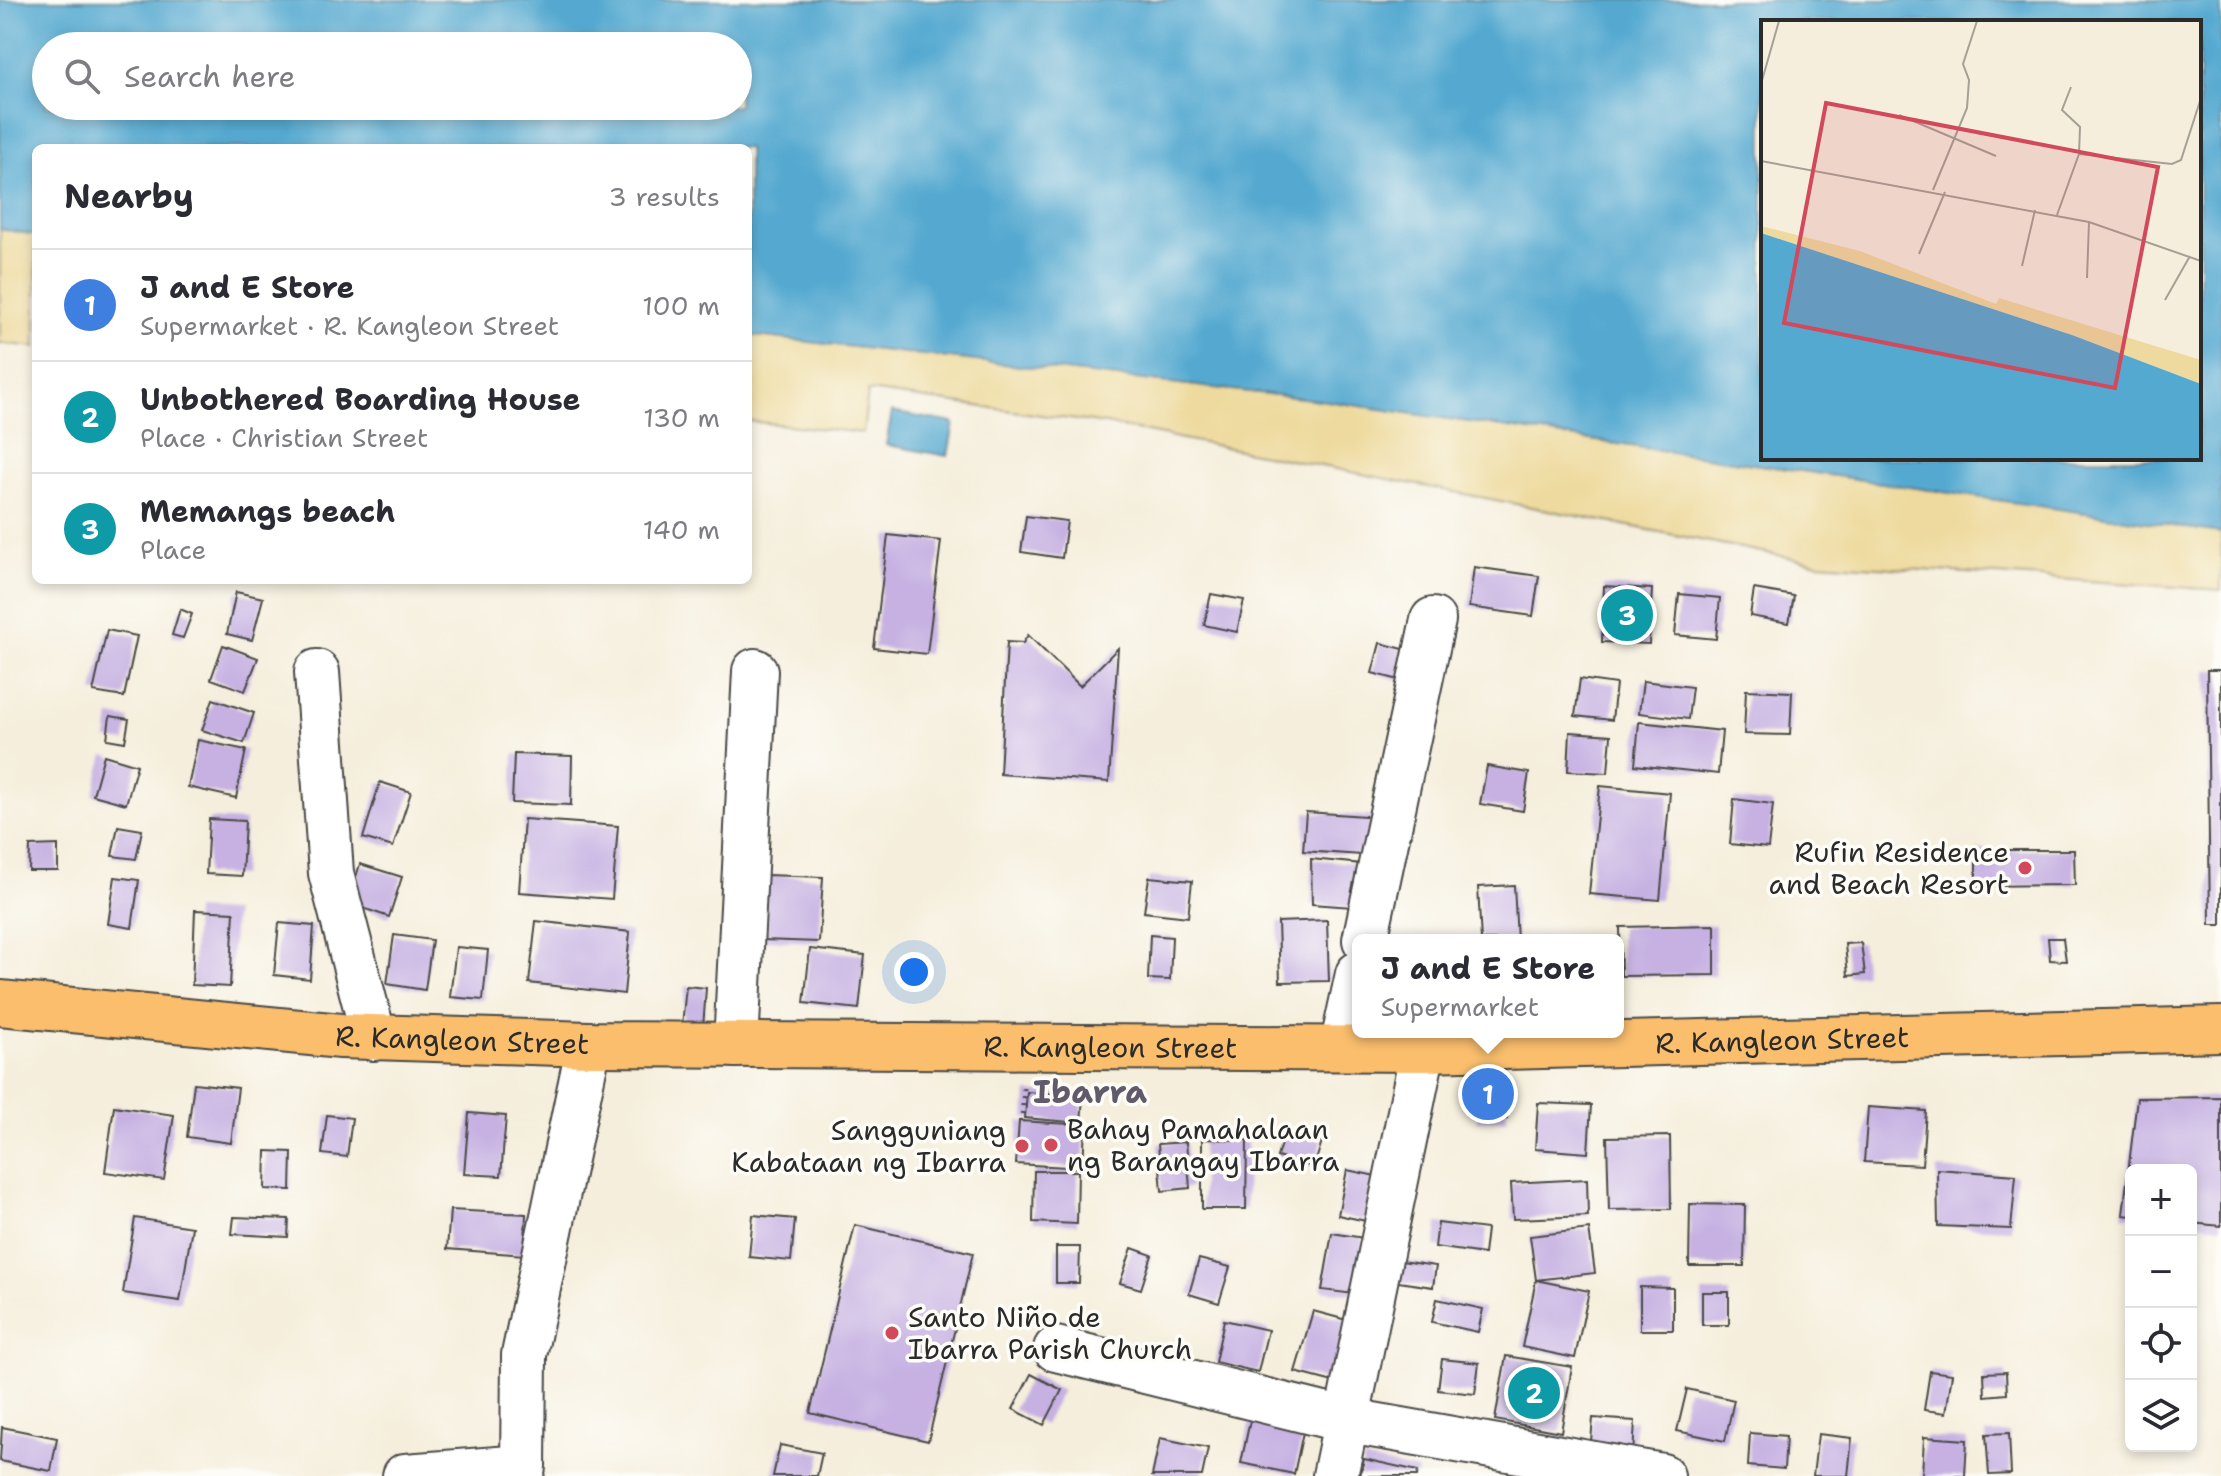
<!DOCTYPE html>
<meta charset="utf-8">
<style>
body{margin:0;font-family:"Shantell Sans",sans-serif;background:#f7f7f7;color:#2b2b33}
.controls{position:absolute;right:24px;bottom:24px;display:grid;overflow:hidden;border-radius:12px;box-shadow:0 4px 12px #0003}
.controls button{width:72px;height:72px;display:grid;place-items:center;padding:0;border:0;border-bottom:2px solid #e1e1e2;background:#fff;color:#2b2b33;font:40px sans-serif}
.you{position:absolute;left:914px;top:972px;width:28px;height:28px;margin:-20px;border:6px solid #fff;border-radius:50%;background:#1a73e8;box-shadow:0 0 0 12px #1a73e833}
.badge{display:grid;place-items:center;width:52px;height:52px;border-radius:50%;background:#ea580c;color:#fff;font-size:26px;font-weight:700}
.pin{position:absolute;translate:-50% -50%;border:4px solid #fff;box-shadow:0 2px 8px #0006}
.popup{position:absolute;left:1352px;top:934px;width:272px;height:104px;box-sizing:border-box;display:grid;place-content:center;border-radius:12px;background:#fff;filter:drop-shadow(0 2px 6px #0005);font-size:26px;white-space:nowrap;color:#7c7c81}
.popup b{font-size:30px;color:#2b2b33}
.popup::after{content:'';position:absolute;left:50%;top:100%;margin-left:-16px;border:16px solid transparent;border-top-color:#fff}
.list{margin:0;padding:0;list-style:none}
h2{display:flex;justify-content:space-between;align-items:center;height:104px;margin:0;padding:0 32px;font-size:34px}
h2 small{font-size:26px;font-weight:400;color:#7c7c81}
.list li{display:grid;grid-template-columns:52px 1fr auto;gap:24px;align-items:center;box-sizing:border-box;height:112px;padding:0 32px;border-top:2px solid #e1e1e2}
.list b{display:block;font-size:30px;white-space:nowrap}
.list p{margin:0;font-size:26px;white-space:nowrap;color:#7c7c81}
.list em{font-size:26px;font-style:normal;color:#7c7c81}
.icon{flex:none;width:44px;height:44px;fill:none;stroke:currentColor;stroke-width:2;stroke-linecap:round;stroke-linejoin:round}
.map{position:relative;flex:none;width:2221px;height:1476px;overflow:hidden}
.search{position:absolute;background:#fff;box-shadow:0 4px 12px #0003;left:32px;top:32px;width:720px;height:88px;display:flex;align-items:center;gap:20px;box-sizing:border-box;padding:0 28px;border-radius:44px;color:#7c7c81;font-size:30px}
.panel{position:absolute;background:#fff;box-shadow:0 4px 12px #0003;left:32px;top:144px;width:720px;height:440px;border-radius:12px}
.map>svg:first-child{display:block}
.sand{fill:#eeda9e;stroke:#8c8264;stroke-width:2}
.water{fill:#54a9d0;stroke:#406a7e;stroke-width:2;fill-rule:evenodd}
.building{fill:#c6b1e2}
.lines{fill:none;stroke-linecap:round;stroke-linejoin:round}
.minor-casing{stroke:#494846;stroke-width:48}
.major-casing{stroke:#494846;stroke-width:48}
.path{stroke:#494846;stroke-width:5;stroke-dasharray:2 6;stroke-linecap:butt}
.minor{stroke:#fff;stroke-width:44}
.major{stroke:#fabe6d;stroke-width:44}
.poi-dot{fill:#d1495b;stroke:#fdfcf7;stroke-width:3}
.labels{text-anchor:middle;dominant-baseline:central;stroke-width:7;stroke-linejoin:round;paint-order:stroke}
.poi-label{font-size:28px;fill:#2b2b2b;stroke:#fdfcf7;text-anchor:end}
.street-label{font-size:28px;fill:#2b2b2b;stroke:#fdfcf7}
.quarter-label{font-size:32px;font-weight:bold;fill:#615a6b;stroke:#fdfcf7}
.inset-road{fill:none;stroke:#a4a095;stroke-width:2}
.view{fill:#d1495b;fill-opacity:0.15;stroke:#d1495b;stroke-width:4}
.inset-edge{fill:none;stroke:#2b2b2b;stroke-width:4}
</style>
<div class="map">
<svg width="2221" height="1476" viewBox="0 0 2221 1476">
<rect width="100%" height="100%" fill="#fdfcf7"/>
<filter id="ink" filterUnits="userSpaceOnUse"><feTurbulence type="fractalNoise" baseFrequency=".0125" numOctaves="2"/><feDisplacementMap in="SourceGraphic" scale="16" xChannelSelector="R" yChannelSelector="G"/><feConvolveMatrix kernelMatrix="1 2 1 2 8 2 1 2 1" color-interpolation-filters="sRGB"/></filter>
<filter id="wash" filterUnits="userSpaceOnUse"><feTurbulence type="fractalNoise" baseFrequency=".006" numOctaves="4" result="noise"/><feDisplacementMap in="SourceGraphic" scale="32" xChannelSelector="R" yChannelSelector="G"/><feGaussianBlur stdDeviation="1.8" result="paint"/><feColorMatrix in="noise" values="0 0 0 0 0 0 0 0 0 0 0 0 0 0 0 0 0 1.4 0 .05"/><feComposite in="paint" operator="in"/></filter>
<g filter="url(#wash)">
<rect width="100%" height="100%" fill="#f5eedc"/>
<g class="sand">
<path d="M0 229 36 235V347L0 343Z"/>
<path d="M748 335 1320 400 2221 533V590L1818 563 1106 424 868 391 863 433 748 421Z"/>
</g>
<g class="water">
<path d="M0 0H2221V533L1320 400 748 335V148H36V235L0 229ZM1763 22H2199V458H1763ZM46 46H738V106H46Z"/>
<path d="M892 412 954 423 948 456 886 445Z"/>
</g>
<g id="blocks">
<g class="building">
<path d="M1026 516 1067 521 1062 558 1021 552Z"/>
<path d="M888 535 941 541 927 654 874 648Z"/>
<path d="M1474 567 1539 576 1533 616 1469 607Z"/>
<path d="M1604 586 1652 589 1649 644 1602 642Z"/>
<path d="M1754 589 1794 596 1789 623 1750 616Z"/>
<path d="M236 592 263 598 252 640 227 634Z"/>
<path d="M1211 594 1244 600 1237 632 1204 625Z"/>
<path d="M1679 594 1720 598 1716 639 1675 635Z"/>
<path d="M180 609 192 614 183 638 172 635Z"/>
<path d="M107 630 137 636 124 697 93 692Z"/>
<path d="M1028 635 1080 686 1118 648 1109 782 1000 774 1007 642 1023 643Z"/>
<path d="M1380 643 1415 652 1407 682 1372 673Z"/>
<path d="M223 645 258 658 245 691 211 679Z"/>
<path d="M2207 670H2221V925H2210Z"/>
<path d="M1580 679 1616 684 1612 720 1575 716Z"/>
<path d="M1643 681 1692 687 1688 719 1639 713Z"/>
<path d="M1746 690 1792 692 1790 735 1744 734Z"/>
<path d="M213 699 254 713 244 743 202 730Z"/>
<path d="M110 716 129 719 125 742 107 739Z"/>
<path d="M1639 722 1722 731 1718 774 1635 765Z"/>
<path d="M1570 732 1611 735 1608 773 1568 771Z"/>
<path d="M198 740 246 750 236 798 188 787Z"/>
<path d="M514 754 572 756 571 805 512 803Z"/>
<path d="M104 755 137 765 126 804 93 795Z"/>
<path d="M1487 766 1529 773 1523 811 1480 804Z"/>
<path d="M380 782 411 792 393 847 363 838Z"/>
<path d="M1600 786 1670 793 1660 900 1589 894Z"/>
<path d="M1734 799 1773 804 1768 848 1730 844Z"/>
<path d="M1306 812 1380 817 1377 856 1303 851Z"/>
<path d="M209 819 245 821 242 876 206 874Z"/>
<path d="M524 819 618 826 612 899 519 892Z"/>
<path d="M118 826 142 830 136 859 112 856Z"/>
<path d="M58 845V871H29L30 846Z"/>
<path d="M1976 850H2074L2075 885 1976 886Z"/>
<path d="M1311 859 1372 865 1366 908 1312 904Z"/>
<path d="M360 864 402 877 389 917 348 903Z"/>
<path d="M765 875 823 877 819 942 762 940Z"/>
<path d="M115 877 139 880 132 928 108 924Z"/>
<path d="M1149 877 1192 881 1188 917 1144 912Z"/>
<path d="M1514 885 1517 940H1481L1478 887Z"/>
<path d="M195 910 234 912 230 987 192 985Z"/>
<path d="M1327 920 1329 981 1280 982 1278 922Z"/>
<path d="M536 921 630 932 624 994 529 983Z"/>
<path d="M279 923 314 926 310 979 274 975Z"/>
<path d="M1715 925V975L1621 976 1620 927Z"/>
<path d="M394 935 432 940 425 990 387 984Z"/>
<path d="M1150 935 1172 937 1170 980 1148 979Z"/>
<path d="M2048 938H2063L2066 961 2050 960Z"/>
<path d="M1861 943 1865 974 1848 976 1845 944Z"/>
<path d="M456 947 488 950 483 1000 450 997Z"/>
<path d="M810 949 865 955 859 1009 804 1003Z"/>
<path d="M686 986 706 988 703 1028 682 1026Z"/>
<path d="M194 1083 238 1088 231 1143 187 1137Z"/>
<path d="M1027 1092 1083 1096 1081 1123 1025 1118Z"/>
<path d="M1505 1093 1507 1119 1477 1121 1476 1095Z"/>
<path d="M2221 1097V1226L2191 1223V1170H2131V1216L2123 1215 2137 1098Z"/>
<path d="M1538 1103 1591 1105 1588 1153 1535 1149Z"/>
<path d="M114 1106 174 1115 164 1180 105 1172Z"/>
<path d="M1868 1107 1926 1111 1922 1165 1864 1162Z"/>
<path d="M469 1113 506 1116 501 1176 464 1174Z"/>
<path d="M327 1115 352 1118 347 1157 322 1154Z"/>
<path d="M1019 1121 1085 1125 1083 1168 1016 1164Z"/>
<path d="M1285 1130 1322 1141 1314 1167 1277 1157Z"/>
<path d="M1670 1136 1671 1209 1609 1210 1607 1137Z"/>
<path d="M1202 1139 1247 1140 1246 1209H1202Z"/>
<path d="M1186 1142 1190 1188 1162 1191 1158 1144Z"/>
<path d="M266 1151 292 1152 291 1190 265 1189Z"/>
<path d="M1937 1169 2016 1175 2011 1229 1938 1226Z"/>
<path d="M1347 1170 1376 1176 1366 1221 1338 1215Z"/>
<path d="M1034 1171H1078L1077 1224 1033 1222Z"/>
<path d="M1587 1179 1588 1216 1513 1219 1511 1183Z"/>
<path d="M1690 1204 1745 1205 1744 1266H1689Z"/>
<path d="M450 1210 526 1214 524 1255 447 1249Z"/>
<path d="M753 1215 795 1219 791 1261 749 1257Z"/>
<path d="M234 1217 289 1219 288 1237 232 1234Z"/>
<path d="M135 1218 192 1227 180 1301 123 1293Z"/>
<path d="M1438 1223 1487 1229 1484 1254 1435 1247Z"/>
<path d="M855 1225 973 1253 928 1441 810 1413Z"/>
<path d="M1589 1229 1595 1273 1536 1280 1589 1291 1575 1358 1522 1347 1536 1280 1530 1236Z"/>
<path d="M1332 1233 1364 1238 1354 1294 1322 1290Z"/>
<path d="M1056 1247H1080L1079 1283H1056Z"/>
<path d="M1132 1248 1152 1255 1141 1289 1120 1283Z"/>
<path d="M1199 1259 1230 1267 1219 1303 1189 1294Z"/>
<path d="M1401 1261 1436 1266 1433 1287 1398 1282Z"/>
<path d="M1640 1287 1673 1288V1330H1640Z"/>
<rect x="1702" y="1292" width="27" height="33"/>
<path d="M1437 1299 1483 1309 1478 1332 1432 1322Z"/>
<path d="M1313 1311 1354 1322 1337 1383 1295 1372Z"/>
<path d="M1224 1320 1268 1330 1258 1372 1215 1362Z"/>
<path d="M1506 1356 1572 1367 1561 1432 1495 1420Z"/>
<path d="M1442 1359 1479 1363 1475 1394 1438 1390Z"/>
<path d="M1930 1371 1952 1374 1946 1413 1924 1410Z"/>
<path d="M2006 1372 2007 1394 1985 1396 1984 1373Z"/>
<path d="M1031 1374 1062 1390 1044 1425 1013 1409Z"/>
<path d="M1687 1389 1734 1400 1725 1441 1677 1431Z"/>
<path d="M1252 1411 1305 1423 1294 1474 1241 1463Z"/>
<path d="M1593 1418 1635 1421 1633 1456 1590 1453Z"/>
<path d="M2 1427 57 1438 51 1471 0 1461Z"/>
<path d="M1750 1433 1786 1436 1784 1469 1748 1466Z"/>
<path d="M2009 1433 2011 1474 1989 1475 1986 1434Z"/>
<path d="M1818 1434 1852 1438 1848 1476H1813Z"/>
<path d="M1924 1437 1967 1440 1965 1476H1922Z"/>
<path d="M1160 1438 1208 1448 1202 1476H1152Z"/>
<path d="M780 1445 822 1453 817 1476H773Z"/>
<path d="M1364 1459 1418 1471 1417 1476H1360Z"/>
</g>
</g>
</g>
<g filter="url(#ink)">
<use href="#blocks" fill-opacity="0" stroke="#494846" stroke-width="2"/>
<g class="lines">
<defs>
<g id="minor">
<path d="M317 672 331 873 374 1038"/>
<path d="M1365 940 1433 620"/>
<path d="M736 1045 755 671"/>
<path d="M1342 1048 1358 974"/>
<path d="M1056 1349 1344 1420 1662 1476"/>
<path d="M405 1476 523 1467 524 1355 589 1044"/>
<path d="M1335 1476 1423 1049"/>
</g>
<g id="major">
<path id="s1" d="M0 1003 341 1036 589 1044 1423 1049 2221 1029"/>
</g>
</defs>
<use href="#minor" class="minor-casing"/>
<use href="#major" class="major-casing"/>
<path class="path" d="M1022 1122 1024 1087"/>
<use href="#minor" class="minor"/>
<use href="#major" class="major"/>
</g>
</g>
<g class="poi-dot">
<circle cx="2025" cy="868" r="8"/>
<circle cx="1051" cy="1145" r="8"/>
<circle cx="1022" cy="1146" r="8"/>
<circle cx="892" cy="1333" r="8"/>
</g>
<g class="labels">
<g class="poi-label">
<text x="2009" y="852">Rufin Residence<tspan x="2009" dy="32">and Beach Resort</tspan></text>
<text x="1067" y="1129" text-anchor="start">Bahay Pamahalaan<tspan x="1067" dy="32">ng Barangay Ibarra</tspan></text>
<text x="1006" y="1130">Sangguniang<tspan x="1006" dy="32">Kabataan ng Ibarra</tspan></text>
<text x="908" y="1317" text-anchor="start">Santo Niño de<tspan x="908" dy="32">Ibarra Parish Church</tspan></text>
</g>
<g class="street-label">
<text stroke="none"><textPath href="#s1" startOffset="464">R. Kangleon Street</textPath></text>
<text stroke="none"><textPath href="#s1" startOffset="1784">R. Kangleon Street</textPath></text>
<text stroke="none"><textPath href="#s1" startOffset="1112">R. Kangleon Street</textPath></text>
</g>
<g class="quarter-label">
<text x="1090" y="1091">Ibarra</text>
</g>
</g>
<g transform="translate(1761 20)">
<rect width="440" height="440" fill="#f5eedc"/>
<path d="M0 206 99 231 235 284 238 278 440 340V364L311 315 0 213Z" fill="#eeda9e"/>
<path d="M0 213 311 315 440 364V439H0Z" fill="#54a9d0"/>
<path class="inset-road" d="M0 64 18 1M310 67 301 90 319 107 318 134M138 95 235 136M0 141 328 202 440 241M172 170 206 88 208 60 202 44 216 1M296 195 318 134 411 144 420 140 440 78M158 234 184 172M261 246 274 190M326 258 328 202M404 280 429 236"/>
<path class="view" d="M65 83 397 147 354 368 23 303Z"/>
<rect width="440" height="440" class="inset-edge"/>
</g>
</svg>
<div class="controls">
<button>+</button>
<button>−</button>
<button><svg class="icon" aria-label="locate" viewBox="0 0 24 24"><circle cx="12" cy="12" r="6"/><path d="M12 2v4M12 18v4M2 12h4M18 12h4"/></svg></button>
<button><svg class="icon" aria-label="layers" viewBox="0 0 24 24"><path d="M12 4l9 5-9 5-9-5zM3 14l9 5 9-5"/></svg></button>
</div>
<div class="you"></div>
<div class="pin badge" style="left:1488px;top:1094px;background:#3f7fe0">1</div>
<div class="popup"><b>J and E Store</b>Supermarket</div>
<div class="pin badge" style="left:1534px;top:1393px;background:#0f9aa8">2</div>
<div class="pin badge" style="left:1627px;top:615px;background:#0f9aa8">3</div>
<div class="search"><svg class="icon" aria-label="search" viewBox="0 0 24 24"><circle cx="10" cy="10" r="6"/><path d="M15 15l6 6"/></svg>Search here</div>
<section class="panel">
<h2>Nearby<small>3 results</small></h2>
<ul class="list">
<li><span class="badge" style="background:#3f7fe0">1</span><div><b>J and E Store</b><p>Supermarket · R. Kangleon Street</p></div><em>100 m</em></li>
<li><span class="badge" style="background:#0f9aa8">2</span><div><b>Unbothered Boarding House</b><p>Place · Christian Street</p></div><em>130 m</em></li>
<li><span class="badge" style="background:#0f9aa8">3</span><div><b>Memangs beach</b><p>Place</p></div><em>140 m</em></li>
</ul>
</section>
</div>
